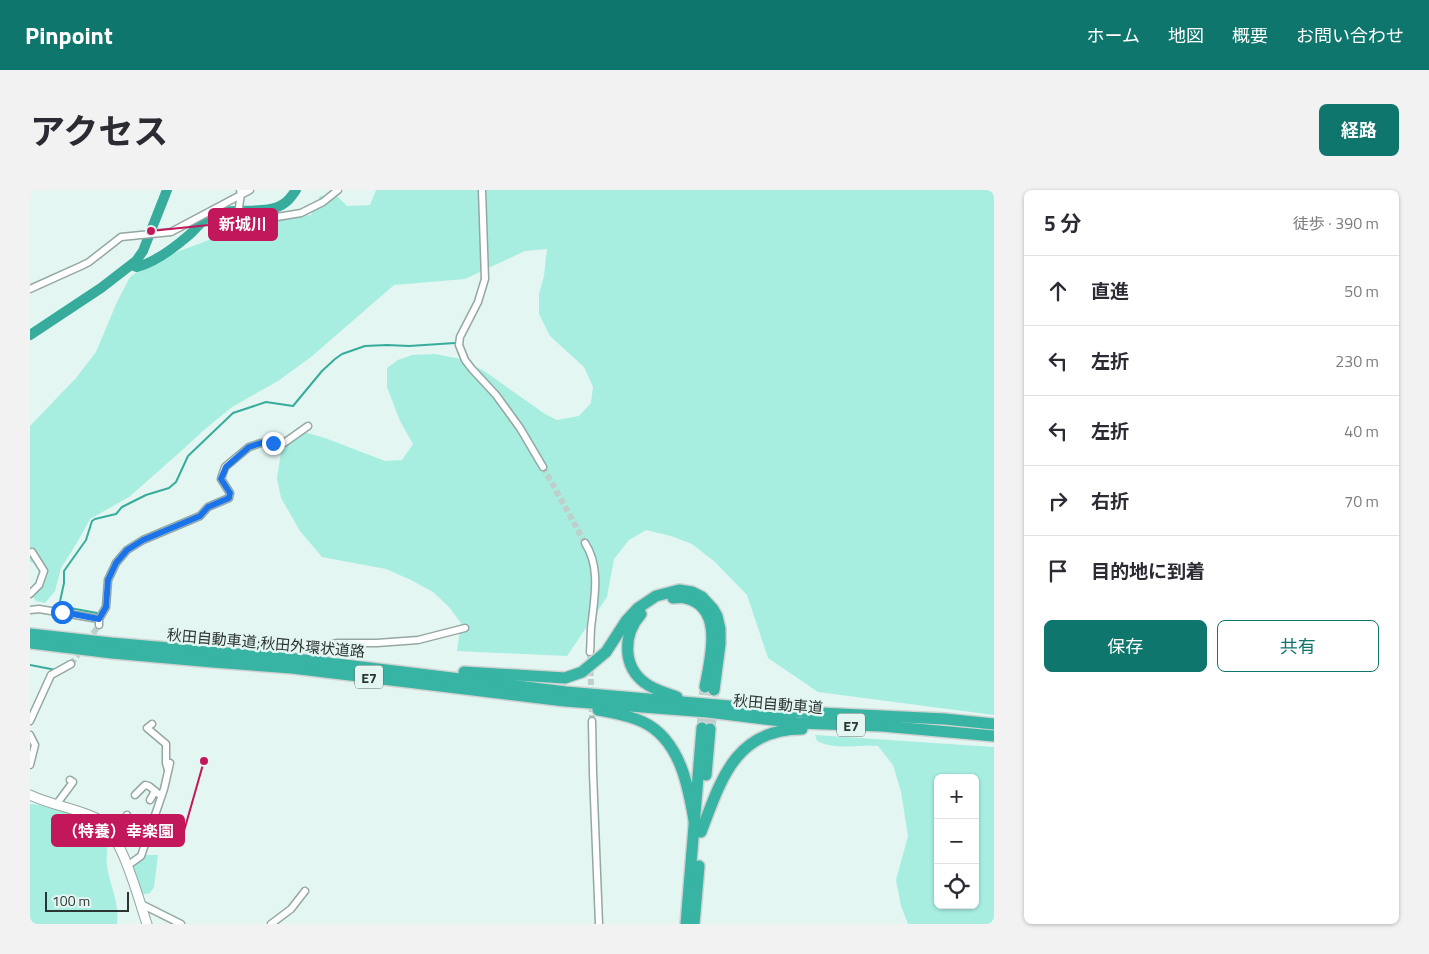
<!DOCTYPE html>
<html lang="ja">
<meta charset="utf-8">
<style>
body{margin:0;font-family:"Titillium Web","Noto Sans JP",sans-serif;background:#f2f2f3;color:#2b2b33}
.controls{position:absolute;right:15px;bottom:15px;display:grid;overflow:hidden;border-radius:8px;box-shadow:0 1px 4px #0004}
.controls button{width:45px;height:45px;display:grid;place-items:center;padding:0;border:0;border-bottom:1px solid #e1e1e2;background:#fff;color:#2b2b33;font:25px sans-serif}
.scale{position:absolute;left:15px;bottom:12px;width:84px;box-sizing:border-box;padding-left:5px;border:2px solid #2d3533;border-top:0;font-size:14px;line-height:18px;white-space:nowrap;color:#2d3533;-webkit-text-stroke:4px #e3f6f2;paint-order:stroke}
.stop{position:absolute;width:15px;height:15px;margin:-11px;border:4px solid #1a73e8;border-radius:50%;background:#fff}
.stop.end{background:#1a73e8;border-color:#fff;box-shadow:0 1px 5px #0008}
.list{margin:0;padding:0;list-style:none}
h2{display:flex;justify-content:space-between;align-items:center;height:65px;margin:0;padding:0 20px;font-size:21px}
h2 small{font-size:16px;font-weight:400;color:#7c7c81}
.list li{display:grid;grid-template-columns:32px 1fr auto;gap:15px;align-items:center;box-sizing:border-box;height:70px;padding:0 20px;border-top:1px solid #e1e1e2}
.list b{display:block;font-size:19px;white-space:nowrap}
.list em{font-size:16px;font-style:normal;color:#7c7c81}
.actions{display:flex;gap:10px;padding:15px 20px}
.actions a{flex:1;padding:11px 0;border:1px solid #0f766e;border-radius:8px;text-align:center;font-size:18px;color:#0f766e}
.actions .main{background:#0f766e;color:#fff}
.icon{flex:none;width:28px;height:28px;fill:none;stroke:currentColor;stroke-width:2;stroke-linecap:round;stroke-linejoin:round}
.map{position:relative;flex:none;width:964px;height:734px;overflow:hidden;border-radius:8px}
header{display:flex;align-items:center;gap:30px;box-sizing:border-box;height:70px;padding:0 25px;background:#0f766e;color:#fff}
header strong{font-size:24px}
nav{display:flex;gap:28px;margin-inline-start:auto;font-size:18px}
.intro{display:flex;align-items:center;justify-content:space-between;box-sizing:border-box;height:120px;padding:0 30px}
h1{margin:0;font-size:35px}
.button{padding:12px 22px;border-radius:8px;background:#0f766e;color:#fff;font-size:18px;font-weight:700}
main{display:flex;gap:30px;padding:0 30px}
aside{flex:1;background:#fff;border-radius:8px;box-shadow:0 1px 4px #0004}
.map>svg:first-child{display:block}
.green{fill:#a7eee1;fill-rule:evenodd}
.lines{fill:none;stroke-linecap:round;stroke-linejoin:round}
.stream{stroke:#37ac9c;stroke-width:2}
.river{stroke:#37ac9c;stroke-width:10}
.street-tunnel{stroke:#bfcfcc;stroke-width:6;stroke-dasharray:6 3;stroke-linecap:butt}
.highway-tunnel{stroke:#bfcfcc;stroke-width:11;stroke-dasharray:11 5.5;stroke-linecap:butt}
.street-casing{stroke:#95a7a3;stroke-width:9}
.secondary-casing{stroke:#95a7a3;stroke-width:11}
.highway-casing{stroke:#d1d3d2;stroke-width:14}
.street{stroke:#fff;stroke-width:6}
.secondary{stroke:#fff;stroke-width:9}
.highway{stroke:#37b4a3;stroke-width:11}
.route{stroke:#1a73e8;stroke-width:6}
.labels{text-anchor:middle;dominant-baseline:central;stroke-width:5;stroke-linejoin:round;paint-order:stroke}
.shield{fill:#e3f6f2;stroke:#646f6c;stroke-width:1}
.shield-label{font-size:14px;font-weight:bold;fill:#2d3533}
.street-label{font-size:15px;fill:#2d3533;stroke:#e3f6f2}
.leader{fill:none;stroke:#c2185b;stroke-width:2}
.callout-dot{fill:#c2185b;stroke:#e3f6f2;stroke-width:2}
.callout{fill:#c2185b;stroke:#c2185b;stroke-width:2}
.callout-label{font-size:16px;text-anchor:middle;font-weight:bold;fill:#fff}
</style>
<header>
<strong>Pinpoint</strong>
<nav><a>ホーム</a><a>地図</a><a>概要</a><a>お問い合わせ</a></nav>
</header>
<div class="intro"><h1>アクセス</h1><a class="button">経路</a></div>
<main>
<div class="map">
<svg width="964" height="734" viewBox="0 0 964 734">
<rect width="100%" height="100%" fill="#e3f6f2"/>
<g class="green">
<path d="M346 0H964V525L788 502 738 468 717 405 685 372 662 354 641 346 616 340 599 350 584 369 577 407 537 466 427 461 431 433 419 417 403 402 381 390 356 379 292 367 270 341 251 308 247 288 251 262 260 247 274 242 295 248 355 271 372 270 383 254 370 231 357 197V178L368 170 382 165 405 164 431 169 454 181 515 224 527 230 549 226 561 213 563 197 554 177 520 146 509 124V104L514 86 517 59 495 61 435 89 364 95 281 167 248 191 202 217 174 240 149 263 99 307 60 329 48 351 31 378 25 401 15 413 6 411 3 407 9 379 2 372H0V236L46 188 66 162 87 112 100 87 123 71 216 36 257 27 281 25 290 6H307L317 16 340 15Z"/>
<path d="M785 545 964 557V734H878L871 716 866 690 878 646 871 602 863 575 848 556C827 555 805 560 787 551ZM908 588H945V715H908Z"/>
<path d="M0 614C14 614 58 628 70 636 73 638 75 642 78 645 78 655 76 666 77 676 80 696 90 714 87 734H0Z"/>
<path d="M116 665H128L124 697 120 703 111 705 101 677Z"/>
</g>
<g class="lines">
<g class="stream">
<path d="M68 425 67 423 29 416 34 393V381L56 350 62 331 65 329 86 324 92 317 116 305 139 298 146 292 158 266 203 223 236 212 263 216 292 181 305 169 312 164 335 156 357 155 379 156 425 153"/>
<path d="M0 475 26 480"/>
</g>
<g class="river">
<path d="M102 75 107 77C126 72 144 58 159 45 167 38 172 29 182 25 203 16 239 27 256 12 260 9 263 4 266 0"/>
<path d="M0 145 71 98 106 71 113 61 137 0"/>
</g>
<g class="street-tunnel">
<path d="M513 277 555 353"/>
<path d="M58 451 69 435"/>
<path d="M560 462 562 531"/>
<path d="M41 474 52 459"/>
</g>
<g class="highway-tunnel">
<path d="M672 538 675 497"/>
<path d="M680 539 684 500"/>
</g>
<defs>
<g id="street">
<path d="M210 0 211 4 209 17 211 33 271 23 293 12 308 0"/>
<path d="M452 0 455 89 448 112 430 147 429 155 435 170 442 179 466 205 490 238 513 277"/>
<path d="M0 99 51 76 59 72 91 47 141 42 220 0"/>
<path d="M555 353C570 376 565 404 562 430 560 441 561 451 560 462"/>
<path d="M0 404 9 395 14 381 2 362"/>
<path d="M0 420 9 419 69 429"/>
<path d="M69 435V429L76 417 78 390 86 373 97 360 113 350 170 326 178 317 199 308 200 303 191 289 195 277 219 257 231 253H254L278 236"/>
<path d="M173 445 233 454 294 455 308 453H347L388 450 435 438"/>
<path d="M0 531 21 485 41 474"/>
<path d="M562 531 563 583 569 734"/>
<path d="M122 534 117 538 136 554V573L138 580"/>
<path d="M0 545 5 555 0 575"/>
<path d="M105 605 115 595 119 596 131 606"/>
<path d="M120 610 125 601"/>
<path d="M26 615 43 592 40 590"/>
<path d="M83 646 93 638 98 627 97 625"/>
<path d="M97 676 111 666 134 599 140 573"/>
<path d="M111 714 151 734"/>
<path d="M241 734 261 719 275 701"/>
</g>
<path id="secondary" d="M0 605C21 615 45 618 66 628 91 640 108 708 117 734"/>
<g id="highway">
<path d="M643 408C646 408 651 407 655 408 695 416 680 470 675 497"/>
<path d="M611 424C593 444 592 476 615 493 624 500 637 503 647 507"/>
<path d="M0 444 81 453 266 469 536 502 769 522 915 529 964 534"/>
<path d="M0 453 82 463 183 472 262 478 535 511 678 522 768 533 852 536 964 546"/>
<path d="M434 482 535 488 552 482 576 462 596 431 608 418 626 406 649 400 662 402 672 407 683 419 687 426 690 439V454L684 500"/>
<path d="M568 520C583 523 598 525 613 532 651 550 659 599 665 636"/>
<path d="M676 585 680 539"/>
<path d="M671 642C691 590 705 539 772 539"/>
<path d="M656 734 672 538"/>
<path d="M664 734 669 676"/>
</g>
</defs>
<use href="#street" class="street-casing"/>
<use href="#secondary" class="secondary-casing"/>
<use href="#highway" class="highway-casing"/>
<use href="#street" class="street"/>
<use href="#secondary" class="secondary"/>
<use href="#highway" class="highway"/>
</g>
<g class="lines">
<path class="route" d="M32 422 69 429 76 417 78 390 86 373 97 360 113 350 170 326 178 317 199 308 200 303 191 289 196 277 219 257 231 253H243"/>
</g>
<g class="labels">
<g class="shield">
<rect x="325" y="475.5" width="28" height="23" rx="4"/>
<rect x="807" y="523.5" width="28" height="23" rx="4"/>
</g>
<g class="shield-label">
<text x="339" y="487">E7</text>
<text x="821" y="535">E7</text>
</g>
<g class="street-label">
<text transform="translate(236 453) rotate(5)">秋田自動車道;秋田外環状道路</text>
<text transform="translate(748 514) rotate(5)">秋田自動車道</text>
</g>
</g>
<path class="leader" d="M121 41L179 35M174 571L154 641"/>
<g class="callout-dot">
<circle cx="121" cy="41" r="5"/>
<circle cx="174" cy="571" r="5"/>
</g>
<g class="callout">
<rect x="179" y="19" width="68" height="31" rx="5"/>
<rect x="22" y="625" width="132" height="31" rx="5"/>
</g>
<g class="callout-label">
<text x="213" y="40">新城川</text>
<text x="88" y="647">（特養）幸楽園</text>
</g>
</svg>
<div class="controls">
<button>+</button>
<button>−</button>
<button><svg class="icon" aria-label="locate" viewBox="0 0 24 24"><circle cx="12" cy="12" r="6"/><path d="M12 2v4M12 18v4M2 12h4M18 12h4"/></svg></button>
</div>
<div class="scale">100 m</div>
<div class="stop" style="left:32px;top:422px"></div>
<div class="stop end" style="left:243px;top:253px"></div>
</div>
<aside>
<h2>5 分<small>徒歩 · 390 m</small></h2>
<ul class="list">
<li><svg class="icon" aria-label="ahead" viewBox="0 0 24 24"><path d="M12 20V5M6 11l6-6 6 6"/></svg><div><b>直進</b></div><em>50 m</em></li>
<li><svg class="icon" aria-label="left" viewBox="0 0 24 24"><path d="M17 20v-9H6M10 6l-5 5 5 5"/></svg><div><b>左折</b></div><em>230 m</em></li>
<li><svg class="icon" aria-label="left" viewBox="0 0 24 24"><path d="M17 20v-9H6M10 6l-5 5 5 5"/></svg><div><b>左折</b></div><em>40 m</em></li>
<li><svg class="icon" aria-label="right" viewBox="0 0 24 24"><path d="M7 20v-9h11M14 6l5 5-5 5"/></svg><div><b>右折</b></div><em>70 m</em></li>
<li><svg class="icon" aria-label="arrive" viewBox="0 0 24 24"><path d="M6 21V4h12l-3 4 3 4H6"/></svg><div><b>目的地に到着</b></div></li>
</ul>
<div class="actions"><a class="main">保存</a><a>共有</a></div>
</aside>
</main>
